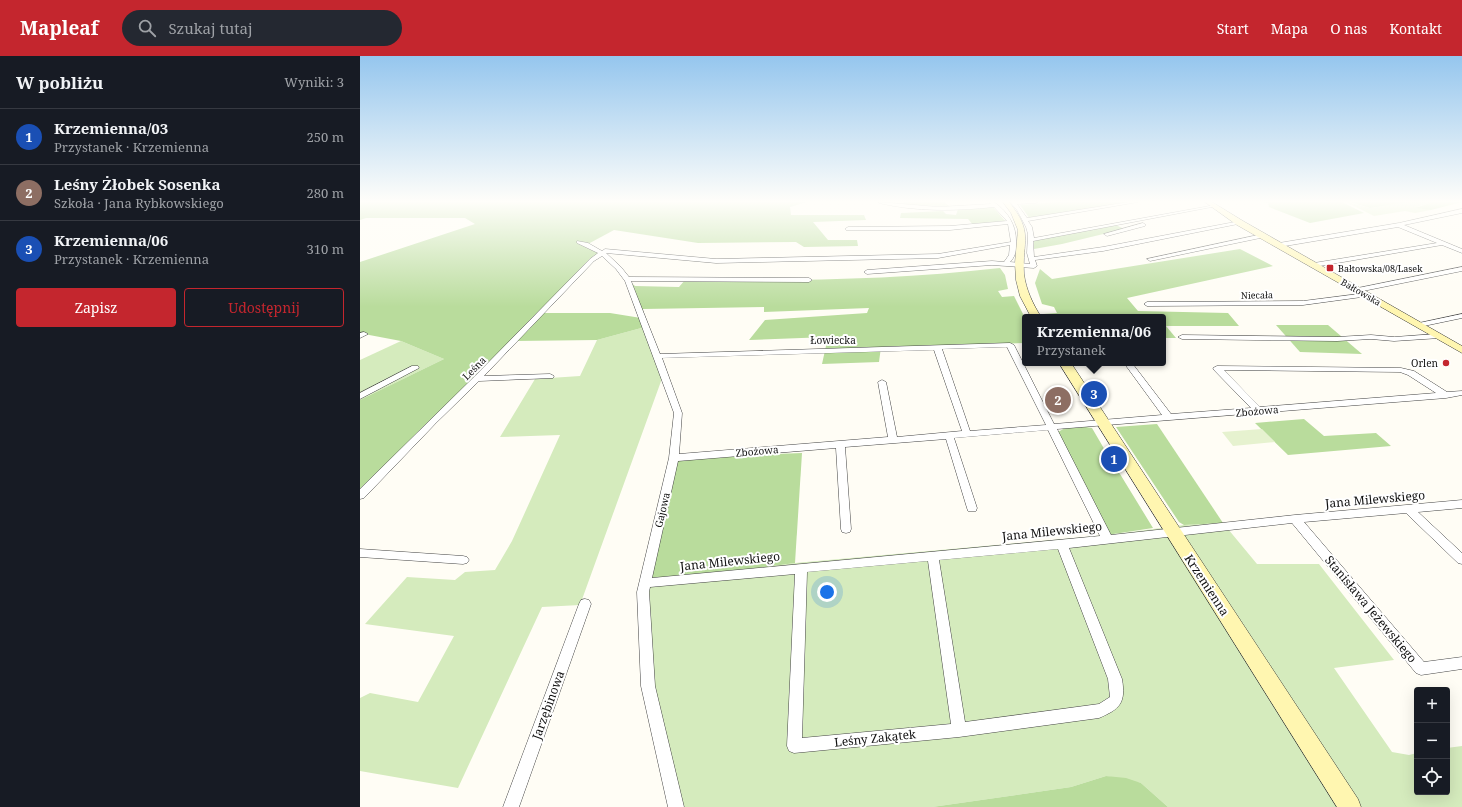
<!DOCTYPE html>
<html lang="pl">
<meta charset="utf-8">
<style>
body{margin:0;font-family:"Noto Serif",serif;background:#242831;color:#f1f3f6}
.controls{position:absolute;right:12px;bottom:12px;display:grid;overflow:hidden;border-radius:4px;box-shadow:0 4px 16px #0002}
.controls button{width:36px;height:36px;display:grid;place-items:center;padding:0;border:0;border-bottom:1px solid #363941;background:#171b24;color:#f1f3f6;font:20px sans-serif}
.you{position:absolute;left:467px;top:536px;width:14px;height:14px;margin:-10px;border:3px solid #fff;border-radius:50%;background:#1a73e8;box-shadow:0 0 0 6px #1a73e833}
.badge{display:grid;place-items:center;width:26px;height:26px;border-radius:50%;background:#c4262e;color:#fff;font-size:13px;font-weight:700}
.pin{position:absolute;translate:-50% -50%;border:2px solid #fff;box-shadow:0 1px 4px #0006}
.popup{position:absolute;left:662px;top:258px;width:144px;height:52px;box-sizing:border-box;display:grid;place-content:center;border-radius:4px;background:#171b24;filter:drop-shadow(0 1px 3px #0005);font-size:13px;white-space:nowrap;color:#9ea1a6}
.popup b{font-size:15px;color:#f1f3f6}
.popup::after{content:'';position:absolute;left:50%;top:100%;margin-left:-8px;border:8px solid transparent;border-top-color:#171b24}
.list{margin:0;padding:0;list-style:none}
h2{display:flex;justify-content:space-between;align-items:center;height:52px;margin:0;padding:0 16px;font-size:17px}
h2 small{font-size:13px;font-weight:400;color:#9ea1a6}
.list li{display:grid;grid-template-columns:26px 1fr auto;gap:12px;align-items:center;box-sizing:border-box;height:56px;padding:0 16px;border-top:1px solid #363941}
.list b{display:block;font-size:15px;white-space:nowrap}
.list p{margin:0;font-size:13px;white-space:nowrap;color:#9ea1a6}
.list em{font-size:13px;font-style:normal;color:#9ea1a6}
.actions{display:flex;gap:8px;padding:12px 16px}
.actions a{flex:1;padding:9px 0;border:1px solid #c4262e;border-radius:4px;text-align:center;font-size:14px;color:#c4262e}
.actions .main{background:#c4262e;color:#fff}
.icon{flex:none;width:22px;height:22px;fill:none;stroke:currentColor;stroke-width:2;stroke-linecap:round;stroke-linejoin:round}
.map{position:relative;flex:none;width:1102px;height:751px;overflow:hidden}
header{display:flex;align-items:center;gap:24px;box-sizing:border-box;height:56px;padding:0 20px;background:#c4262e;color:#fff}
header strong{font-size:19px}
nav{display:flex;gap:22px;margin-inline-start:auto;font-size:14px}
.search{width:280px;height:36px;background:#242831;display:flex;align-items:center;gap:10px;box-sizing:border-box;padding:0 14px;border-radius:22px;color:#9ea1a6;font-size:15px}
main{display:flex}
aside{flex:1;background:#171b24}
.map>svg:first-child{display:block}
.green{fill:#d5ebbd}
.forest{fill:#b9dc9c}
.pitch{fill:#e6f2cf}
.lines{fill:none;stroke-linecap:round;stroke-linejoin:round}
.minor-casing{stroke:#444;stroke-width:1}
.secondary-casing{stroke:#333;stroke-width:1}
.minor{fill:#fff;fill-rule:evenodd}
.secondary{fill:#fff6b0;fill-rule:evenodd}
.poi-dot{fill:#c4262e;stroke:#fff;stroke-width:1.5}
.labels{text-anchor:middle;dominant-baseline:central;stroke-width:4;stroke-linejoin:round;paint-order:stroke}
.far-poi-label{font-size:9px;fill:#111;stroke:#fff;text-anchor:start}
.far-street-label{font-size:9px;fill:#111;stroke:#fff}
.street-label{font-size:10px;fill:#111;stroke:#fff}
.poi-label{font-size:10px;fill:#111;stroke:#fff;text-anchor:end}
.near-street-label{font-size:12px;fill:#111;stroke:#fff}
</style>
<header>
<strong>Mapleaf</strong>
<div class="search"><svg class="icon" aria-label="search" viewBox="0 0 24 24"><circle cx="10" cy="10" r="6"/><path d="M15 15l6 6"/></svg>Szukaj tutaj</div>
<nav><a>Start</a><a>Mapa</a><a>O nas</a><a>Kontakt</a></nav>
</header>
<main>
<aside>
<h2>W pobliżu<small>Wyniki: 3</small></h2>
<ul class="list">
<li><span class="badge" style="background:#1a4fb4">1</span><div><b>Krzemienna/03</b><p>Przystanek · Krzemienna</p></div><em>250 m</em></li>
<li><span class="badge" style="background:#8d6e63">2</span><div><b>Leśny Żłobek Sosenka</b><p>Szkoła · Jana Rybkowskiego</p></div><em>280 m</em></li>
<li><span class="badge" style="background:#1a4fb4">3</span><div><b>Krzemienna/06</b><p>Przystanek · Krzemienna</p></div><em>310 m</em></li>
</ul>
<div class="actions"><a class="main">Zapisz</a><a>Udostępnij</a></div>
</aside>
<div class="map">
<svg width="1102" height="751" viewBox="0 0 1102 751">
<rect width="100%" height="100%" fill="#fffdf5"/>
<g class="green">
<path d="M986 146 1010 152 1049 146H1072L1057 151 1071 154 1055 157 1045 155 1014 160Z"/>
<path d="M285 271 304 317 220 549 182 551 98 732 0 715V642L10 637 58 646 94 580 5 568 47 521 95 524 105 516 135 514 152 485 200 379 140 381 175 323 220 320 237 284Z"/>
<path d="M41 285 84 303 0 344V304Z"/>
<path d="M863 467 897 508H959L1034 604 974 612 1032 696 1049 699 1057 697V736H1087V692L1102 690V751H808L781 727 746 720 711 731 572 751H316L288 630 285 527 435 507 747 479 824 469Z"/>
</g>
<g class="forest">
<path d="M0 146H447L430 151 431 159H504L506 164 453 166 468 184H497L498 190 444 191 436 186 338 187 254 174 228 188 241 198 183 257H250L281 262 267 223 275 230 319 231 325 224C431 225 536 224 640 212L645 219 648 233 638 235 642 241 654 240 665 262V287L521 291 519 306 462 308 468 281 389 284 405 264 507 257 509 252 404 256V251L283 253 285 271 237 284 154 285 0 439V344L84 303 41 285 4 278 0 280V206L115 168 105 162H6L0 164Z"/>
<path d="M544 146H584L589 150 545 149Z"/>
<path d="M696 146H763L764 147 670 163 660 149Z"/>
<path d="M903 146H982L1004 157 950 167 909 151 908 147Z"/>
<path d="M990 146H1049L1010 152Z"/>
<path d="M1072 146H1102L1071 154 1056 152Z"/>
<path d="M633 151 646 166 614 170 608 163 540 162 541 157 583 155 586 158 596 159 598 153Z"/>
<path d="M756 169 764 173 702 188 674 193V184Z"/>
<path d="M880 193 913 210 767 242 778 255 868 257 879 270H806L816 282H803V261H685L683 258 697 257 694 251 682 248 675 227 680 213 692 223Z"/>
<path d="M916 269H968L1002 298 940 296Z"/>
<path d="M944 363 964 380 1016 377 1031 390 928 399 895 367Z"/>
<path d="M797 368 863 467 824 469 819 466 756 371Z"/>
<path d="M726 371 732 372 746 396V402L760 418 793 472 747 479 698 376 705 372Z"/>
<path d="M442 397 435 507 285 527 314 402Z"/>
<path d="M746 720 766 722 781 727 808 751H572L711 731Z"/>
</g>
<path class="pitch" d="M902 373 915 386 873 390 862 376Z"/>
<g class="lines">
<defs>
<g id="minor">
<path d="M519 146 578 151 631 148 629 146H634C649 157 657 170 656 189 656 196 655 201 650 206L670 208 667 197 668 178 666 171 657 154 650 146H678L676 147 657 148 667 162 769 146H778L668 165 672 171 674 182 855 149 857 150 673 185 674 201 743 191 880 165 883 167 743 195 675 204 677 210 674 212 632 209 507 218 504 216 507 214 632 205 644 206 649 199 650 189 578 202 356 207 246 197 261 211 269 221 449 222 452 224 449 226 271 225 300 298 650 287 654 289 694 368 802 359 764 307H772L811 358 891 352 854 314 853 312 857 310 1041 312 1054 315 1087 336 1102 335V339L1086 342 697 373 751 479 935 459 1102 444V452L1058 456 1102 497V508L1098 507 1046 457 944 466 1064 606 1102 601V613L1061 619 1056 617 932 467 709 492 762 623C766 647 760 653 739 662L599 681 434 697 429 695 427 690 435 518 290 531 289 536 295 630 324 751H308L281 630 277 536 309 402 314 357 265 225 256 213 242 200 234 205 124 320 190 318 194 320 193 322 119 325 76 367 4 442 0 443V433L118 317 230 203 238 197 217 187V185L228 187 242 195 245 193 356 203 578 198 651 186 648 168 590 174H486L485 173 488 171 590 170 647 165 634 151C595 155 557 156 519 147ZM647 291 686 369 610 375 582 293ZM574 294 602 375 537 381 526 326 522 324 518 326 528 381 319 398 322 357 302 302ZM864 314 1040 316 1048 319 1076 337 900 351ZM688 374 740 480 292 522 318 405 476 392 481 473 482 476 486 477 490 476 491 473 485 391 586 383 607 452 608 455H616L617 452 594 382ZM698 493 748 623 750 641 739 648 605 666 579 504ZM568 505 591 668 442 682 447 516Z"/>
<path d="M1102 153V157L1044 169 1102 193V197L1082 189 954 211 951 209 954 207 1077 187 1038 171 919 191 916 189 919 187 1039 167Z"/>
<path d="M783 167 786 169 785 170 747 180 744 178Z"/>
<path d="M903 178 905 179V181L790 205 787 203Z"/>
<path d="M1102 211V215L998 236 995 234 998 232Z"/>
<path d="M1007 237 1010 239 1009 240 943 249 787 250 784 248 787 246 943 245Z"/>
<path d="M1102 258V262L1059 271 1055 269 1059 267Z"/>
<path d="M4 276 8 278 0 282V277Z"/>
<path d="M1077 278 1081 280 1080 282 1034 285 1011 283 977 285 822 283 818 281 822 279 977 281 1011 279 1034 281Z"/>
<path d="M52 310H58L59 312 0 343V337Z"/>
<path d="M0 493 103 500 107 501 109 504 107 507 103 508 0 501Z"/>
<path d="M225 543 229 544 231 548 159 751H143L219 548 221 544Z"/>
</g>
<g id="secondary">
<path d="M643 146H649C674 177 662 184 664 218 666 234 673 248 681 261H671L660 240 656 224 655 207 658 174 651 157Z"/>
<path d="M845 146H852L883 165 1102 290V297L877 169Z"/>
<path d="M699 307H711L998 743 1001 751H977Z"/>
</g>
</defs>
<use href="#minor" class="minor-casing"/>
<use href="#secondary" class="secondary-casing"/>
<use href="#minor" class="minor"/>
<use href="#secondary" class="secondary"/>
</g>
<linearGradient id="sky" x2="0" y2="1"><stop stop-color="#95c6ee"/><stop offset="0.58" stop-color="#fffefa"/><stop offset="1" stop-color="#fffefa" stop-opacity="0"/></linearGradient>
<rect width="1102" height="251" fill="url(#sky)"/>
<g class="poi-dot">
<rect x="966" y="208" width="8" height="8" rx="2"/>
<circle cx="1086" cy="307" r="4"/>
</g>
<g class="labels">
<g class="far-poi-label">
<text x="978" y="212">Bałtowska/08/Lasek</text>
</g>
<g class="far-street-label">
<text transform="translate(1001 236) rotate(30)">Bałtowska</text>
<text transform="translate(897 239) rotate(-1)">Niecała</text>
</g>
<g class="street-label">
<text x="473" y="284">Łowiecka</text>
<text transform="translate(114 312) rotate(-45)">Leśna</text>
<text transform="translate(897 355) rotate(-5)">Zbożowa</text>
<text transform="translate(397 395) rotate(-5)">Zbożowa</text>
<text transform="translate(302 454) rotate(-77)">Gajowa</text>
</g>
<g class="poi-label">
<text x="1078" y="307">Orlen</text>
</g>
<g class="near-street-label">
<text transform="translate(1015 443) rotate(-5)">Jana Milewskiego</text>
<text transform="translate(692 475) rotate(-6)">Jana Milewskiego</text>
<text transform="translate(370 505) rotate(-6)">Jana Milewskiego</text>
<text transform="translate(847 529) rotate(57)">Krzemienna</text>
<text transform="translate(1011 553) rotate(50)">Stanisława Jeżewskiego</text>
<text transform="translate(188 649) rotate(-70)">Jarzębinowa</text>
<text transform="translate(515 682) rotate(-6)">Leśny Zakątek</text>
</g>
</g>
</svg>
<div class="controls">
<button>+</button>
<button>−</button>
<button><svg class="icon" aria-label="locate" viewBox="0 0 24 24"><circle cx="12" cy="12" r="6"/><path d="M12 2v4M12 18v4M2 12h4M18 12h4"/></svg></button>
</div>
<div class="you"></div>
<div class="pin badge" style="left:754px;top:403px;background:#1a4fb4">1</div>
<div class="pin badge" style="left:698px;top:344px;background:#8d6e63">2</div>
<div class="pin badge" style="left:734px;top:338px;background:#1a4fb4">3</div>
<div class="popup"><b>Krzemienna/06</b>Przystanek</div>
</div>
</main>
